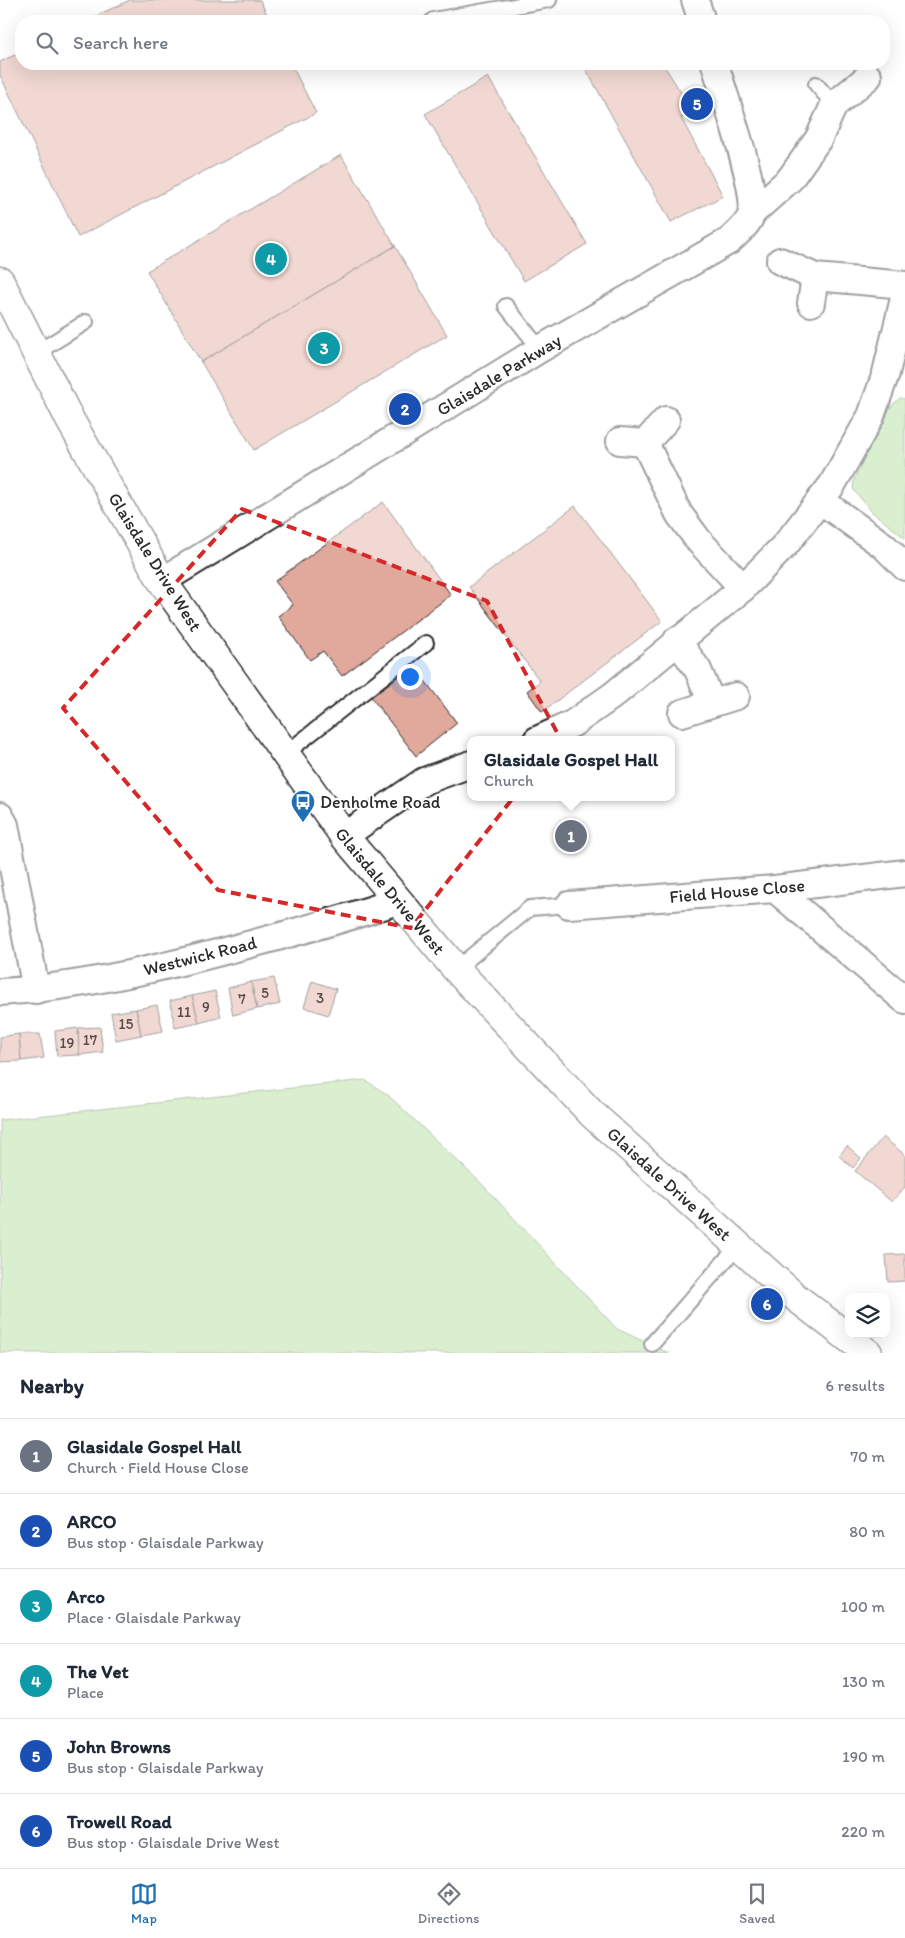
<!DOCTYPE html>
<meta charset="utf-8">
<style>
body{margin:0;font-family:Itim,sans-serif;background:#f6f6f7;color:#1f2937}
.controls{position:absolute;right:15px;bottom:15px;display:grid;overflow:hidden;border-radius:10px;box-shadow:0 5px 20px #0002}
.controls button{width:45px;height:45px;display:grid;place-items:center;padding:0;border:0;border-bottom:1px solid #e0e1e3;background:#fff;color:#1f2937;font:25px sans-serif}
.you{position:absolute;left:409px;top:676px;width:18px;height:18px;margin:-12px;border:4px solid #fff;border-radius:50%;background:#1a73e8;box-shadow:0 0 0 8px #1a73e833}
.badge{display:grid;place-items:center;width:32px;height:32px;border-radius:50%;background:#1f6fb2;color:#fff;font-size:16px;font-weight:700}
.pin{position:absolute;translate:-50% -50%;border:2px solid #fff;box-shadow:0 1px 5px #0006}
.popup{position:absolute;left:467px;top:736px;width:208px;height:65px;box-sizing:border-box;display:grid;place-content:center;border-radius:10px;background:#fff;filter:drop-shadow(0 1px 4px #0005);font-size:16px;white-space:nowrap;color:#747a83}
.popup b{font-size:19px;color:#1f2937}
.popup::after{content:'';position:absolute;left:50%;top:100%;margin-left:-10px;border:10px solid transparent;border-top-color:#fff}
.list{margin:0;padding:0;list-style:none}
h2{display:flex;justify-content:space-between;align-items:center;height:65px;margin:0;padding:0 20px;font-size:21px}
h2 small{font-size:16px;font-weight:400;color:#747a83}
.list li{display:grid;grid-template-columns:32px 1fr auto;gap:15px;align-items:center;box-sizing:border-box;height:75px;padding:0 20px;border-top:1px solid #e0e1e3}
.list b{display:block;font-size:19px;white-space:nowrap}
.list p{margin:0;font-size:16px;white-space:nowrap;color:#747a83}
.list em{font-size:16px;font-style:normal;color:#747a83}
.icon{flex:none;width:28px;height:28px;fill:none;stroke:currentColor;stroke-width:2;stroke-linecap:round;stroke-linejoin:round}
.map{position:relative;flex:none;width:905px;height:1353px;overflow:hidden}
.search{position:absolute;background:#fff;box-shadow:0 5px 20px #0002;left:15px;right:15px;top:15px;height:55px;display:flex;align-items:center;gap:12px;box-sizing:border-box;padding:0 18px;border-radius:20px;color:#747a83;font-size:19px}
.sheet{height:515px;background:#fff}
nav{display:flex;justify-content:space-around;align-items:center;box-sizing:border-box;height:70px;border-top:1px solid #e0e1e3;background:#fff;font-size:14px;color:#747a83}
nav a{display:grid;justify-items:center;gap:2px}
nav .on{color:#1f6fb2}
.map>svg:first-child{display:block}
.green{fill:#aed997;stroke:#6c8261}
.building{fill:#e1a89c;stroke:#2b2b2b}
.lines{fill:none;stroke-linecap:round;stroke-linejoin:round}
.lane-casing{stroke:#2b2b2b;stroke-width:18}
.street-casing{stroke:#2b2b2b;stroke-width:30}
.secondary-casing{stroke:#2b2b2b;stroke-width:31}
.lane{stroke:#fff;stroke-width:14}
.street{stroke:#fff;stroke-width:26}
.secondary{stroke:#fff;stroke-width:28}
.marked{fill:none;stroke:#d62828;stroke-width:4;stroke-dasharray:10 6;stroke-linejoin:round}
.labels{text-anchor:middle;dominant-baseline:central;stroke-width:4;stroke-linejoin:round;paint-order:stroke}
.number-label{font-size:15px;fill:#584a47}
.street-label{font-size:18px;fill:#2b2b2b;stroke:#fff}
.poi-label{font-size:18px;fill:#2b2b2b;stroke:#fff;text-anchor:start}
</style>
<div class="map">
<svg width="905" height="1353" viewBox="0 0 905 1353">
<rect width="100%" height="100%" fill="#fff"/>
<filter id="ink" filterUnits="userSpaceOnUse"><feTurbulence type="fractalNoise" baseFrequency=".02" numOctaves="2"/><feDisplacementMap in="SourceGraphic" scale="10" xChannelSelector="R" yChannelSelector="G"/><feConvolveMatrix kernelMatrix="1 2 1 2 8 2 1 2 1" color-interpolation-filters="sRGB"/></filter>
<g filter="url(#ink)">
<g class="green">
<path d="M900 398 905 399V538L872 512 853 489 854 480C864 460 883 409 900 398Z"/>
<path d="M365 1080 388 1095 482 1184 617 1329 669 1353H0V1120Z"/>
</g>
<g class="building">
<path d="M130 0H260L270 21H85Z"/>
<path d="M21 52V64H291L316 113 78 237 0 75V62Z"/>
<path d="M583 64H663L694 113 681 118 723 196 671 222Z"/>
<path d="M488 77 587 244 524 281 425 114Z"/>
<path d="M341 155 395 246 201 362 147 271Z"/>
<path d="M395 246 447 335 254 450 201 362Z"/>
<path d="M383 502 451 595 342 676 323 651 310 660 278 616 293 605 275 581Z"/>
<path d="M575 506 662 621 542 712 527 691 540 681 469 587Z"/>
<path d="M413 665 457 723 416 756 371 697Z"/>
<path d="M274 978 280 1004 257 1009 251 982Z"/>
<path d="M312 981 336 989 328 1015 304 1007Z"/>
<path d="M251 982 257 1009 233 1015 228 988Z"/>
<path d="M215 991 221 1017 199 1023 192 996Z"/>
<path d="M192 996 199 1023 175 1028 170 1001Z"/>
<path d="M157 1005 163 1031 141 1035 136 1009Z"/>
<path d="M136 1009 141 1035 116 1040 111 1013Z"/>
<path d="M100 1027 103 1052 79 1055 78 1028Z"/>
<path d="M78 1028 79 1055 57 1056 55 1031Z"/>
<path d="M19 1034H40L44 1058 21 1061Z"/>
<path d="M19 1034 21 1061 0 1062V1037Z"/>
<path d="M883 1137 905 1155V1187L892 1202 855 1171Z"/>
<path d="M847 1146 861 1158 853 1168 839 1156Z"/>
<path d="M905 1254V1281L888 1282 886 1255Z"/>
</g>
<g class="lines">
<defs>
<g id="lane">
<path d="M433 20 549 0"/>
<path d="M816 84 834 105"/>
<path d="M506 306 540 349"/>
<path d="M36 353 86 322"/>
<path d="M285 754 426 643"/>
<path d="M456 969 530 908 569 905"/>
<path d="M652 1344 737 1247"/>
</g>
<g id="street">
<path d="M695 0 702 21"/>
<path d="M753 212 790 179 819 138 834 105 868 77"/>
<path d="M780 261 815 277 905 285"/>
<path d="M811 303 815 277"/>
<path d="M620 441 645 443 666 420"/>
<path d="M645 443 679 514 699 541 743 588"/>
<path d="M820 500 884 546 905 567"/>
<path d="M162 581 540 349 729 241C737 234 750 223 752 212 757 186 723 93 715 64"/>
<path d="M677 640 698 670 712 703"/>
<path d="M682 713 736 696"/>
<path d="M537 740 572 724 612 696 743 588 786 544 832 485 871 416 886 373 905 294"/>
<path d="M0 816 5 825 36 990"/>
<path d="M344 836 424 781 471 764"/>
<path d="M775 889 905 1000"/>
<path d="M569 905 775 889 905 873"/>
<path d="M0 992C84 987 169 966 251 944 300 931 349 918 397 901"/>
</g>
<path id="secondary" d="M0 281 70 420 162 581 344 836 456 969 592 1114 794 1296 868 1353"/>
</defs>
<use href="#lane" class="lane-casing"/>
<use href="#street" class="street-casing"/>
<use href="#secondary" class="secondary-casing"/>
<use href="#lane" class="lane"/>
<use href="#street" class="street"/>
<use href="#secondary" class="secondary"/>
</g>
</g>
<path d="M0 0H905V1353H0ZM242 509 487 601 560 738 411 928 218 890 63 708Z" fill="#fff" fill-opacity=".55" fill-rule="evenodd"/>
<path class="marked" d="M242 509 487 601 560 738 411 928 218 890 63 708Z"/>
<defs>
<symbol id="bus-pin" viewBox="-11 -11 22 30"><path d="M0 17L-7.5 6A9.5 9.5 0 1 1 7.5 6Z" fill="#1f6fb2" stroke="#fff"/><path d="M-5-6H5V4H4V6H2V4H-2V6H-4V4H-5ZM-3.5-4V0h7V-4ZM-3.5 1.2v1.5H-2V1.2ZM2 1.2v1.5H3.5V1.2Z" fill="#fff"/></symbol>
</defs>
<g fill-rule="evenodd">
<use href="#bus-pin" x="289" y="788" width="28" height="38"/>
</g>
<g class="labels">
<g class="number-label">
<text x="265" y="993">5</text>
<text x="320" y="998">3</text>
<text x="242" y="999">7</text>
<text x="206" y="1007">9</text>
<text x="184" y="1012">11</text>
<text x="126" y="1024">15</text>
<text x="90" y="1040">17</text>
<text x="67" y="1043">19</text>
</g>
<g class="street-label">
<text transform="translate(499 375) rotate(-31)">Glaisdale Parkway</text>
<text transform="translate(155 562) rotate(58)">Glaisdale Drive West</text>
<text transform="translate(390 891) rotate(50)">Glaisdale Drive West</text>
<text transform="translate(737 891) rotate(-5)">Field House Close</text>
<text transform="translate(200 956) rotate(-14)">Westwick Road</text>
<text transform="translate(669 1184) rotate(42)">Glaisdale Drive West</text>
</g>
<g class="poi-label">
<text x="320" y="802">Denholme Road</text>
</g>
</g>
</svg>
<div class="controls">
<button><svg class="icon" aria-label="layers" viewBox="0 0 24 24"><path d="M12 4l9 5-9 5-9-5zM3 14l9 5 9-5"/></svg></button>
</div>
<div class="you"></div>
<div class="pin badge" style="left:571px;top:836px;background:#6b7280">1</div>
<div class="popup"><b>Glasidale Gospel Hall</b>Church</div>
<div class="pin badge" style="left:405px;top:409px;background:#1a4fb4">2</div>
<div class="pin badge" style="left:324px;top:348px;background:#0f9aa8">3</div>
<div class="pin badge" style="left:271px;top:259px;background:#0f9aa8">4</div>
<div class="pin badge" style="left:697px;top:104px;background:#1a4fb4">5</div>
<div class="pin badge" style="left:767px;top:1304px;background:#1a4fb4">6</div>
<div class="search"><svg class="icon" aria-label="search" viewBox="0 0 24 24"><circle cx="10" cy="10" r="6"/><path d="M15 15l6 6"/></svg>Search here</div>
</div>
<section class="sheet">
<h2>Nearby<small>6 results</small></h2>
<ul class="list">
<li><span class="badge" style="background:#6b7280">1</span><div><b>Glasidale Gospel Hall</b><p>Church · Field House Close</p></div><em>70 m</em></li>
<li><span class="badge" style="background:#1a4fb4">2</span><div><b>ARCO</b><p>Bus stop · Glaisdale Parkway</p></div><em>80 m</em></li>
<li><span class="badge" style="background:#0f9aa8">3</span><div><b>Arco</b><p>Place · Glaisdale Parkway</p></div><em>100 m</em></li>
<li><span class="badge" style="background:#0f9aa8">4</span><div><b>The Vet</b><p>Place</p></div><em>130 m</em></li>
<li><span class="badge" style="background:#1a4fb4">5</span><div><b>John Browns</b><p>Bus stop · Glaisdale Parkway</p></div><em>190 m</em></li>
<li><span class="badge" style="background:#1a4fb4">6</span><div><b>Trowell Road</b><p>Bus stop · Glaisdale Drive West</p></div><em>220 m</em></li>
</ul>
</section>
<nav>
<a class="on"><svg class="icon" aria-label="map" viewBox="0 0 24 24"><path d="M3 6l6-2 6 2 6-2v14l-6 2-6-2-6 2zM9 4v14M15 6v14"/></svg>Map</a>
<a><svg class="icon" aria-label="directions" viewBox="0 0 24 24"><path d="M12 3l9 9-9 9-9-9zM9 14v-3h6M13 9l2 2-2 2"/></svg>Directions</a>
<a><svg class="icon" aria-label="saved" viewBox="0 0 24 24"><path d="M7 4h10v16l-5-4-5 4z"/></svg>Saved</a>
</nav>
